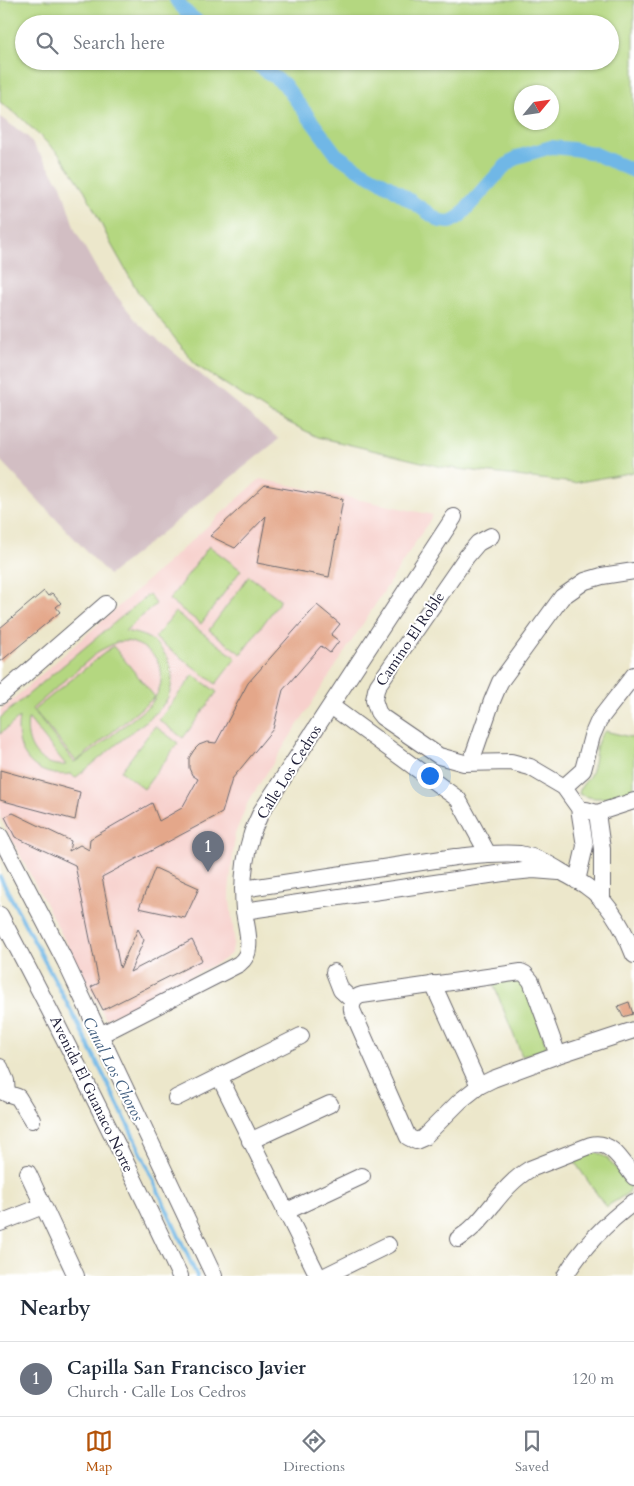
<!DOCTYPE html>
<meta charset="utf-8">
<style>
body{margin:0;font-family:Cardo,serif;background:#f2f2f3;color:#1f2937}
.compass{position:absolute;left:514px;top:85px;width:45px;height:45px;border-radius:50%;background:#fff;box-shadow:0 1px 4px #0004;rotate:61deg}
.you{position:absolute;left:429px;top:775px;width:18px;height:18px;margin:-12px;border:4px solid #fff;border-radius:50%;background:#1a73e8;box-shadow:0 0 0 8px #1a73e833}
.badge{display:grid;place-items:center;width:32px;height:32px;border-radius:50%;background:#b45309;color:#fff;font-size:16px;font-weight:700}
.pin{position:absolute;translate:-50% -41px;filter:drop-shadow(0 1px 2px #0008)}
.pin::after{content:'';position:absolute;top:26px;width:18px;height:15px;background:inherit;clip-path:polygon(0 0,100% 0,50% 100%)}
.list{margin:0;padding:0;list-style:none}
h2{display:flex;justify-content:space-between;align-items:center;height:65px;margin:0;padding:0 20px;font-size:21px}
h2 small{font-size:16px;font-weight:400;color:#747a83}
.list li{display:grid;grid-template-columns:32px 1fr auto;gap:15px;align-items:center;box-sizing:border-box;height:75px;padding:0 20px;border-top:1px solid #e0e1e3}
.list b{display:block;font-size:19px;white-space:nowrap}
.list p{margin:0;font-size:16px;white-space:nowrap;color:#747a83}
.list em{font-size:16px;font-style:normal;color:#747a83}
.icon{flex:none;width:28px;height:28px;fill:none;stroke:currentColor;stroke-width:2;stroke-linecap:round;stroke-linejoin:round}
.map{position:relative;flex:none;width:634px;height:1276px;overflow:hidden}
.search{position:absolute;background:#fff;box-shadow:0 1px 4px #0004;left:15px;right:15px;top:15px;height:55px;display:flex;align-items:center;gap:12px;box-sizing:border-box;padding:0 18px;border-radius:28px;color:#747a83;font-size:19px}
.sheet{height:140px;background:#fff}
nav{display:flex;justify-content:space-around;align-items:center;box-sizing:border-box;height:70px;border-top:1px solid #e0e1e3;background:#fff;font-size:14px;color:#747a83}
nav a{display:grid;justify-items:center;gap:2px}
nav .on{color:#b45309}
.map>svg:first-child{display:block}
.built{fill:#f7d0cc}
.industrial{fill:#d2bec3}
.green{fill:#b4d780;stroke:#6b7c5e;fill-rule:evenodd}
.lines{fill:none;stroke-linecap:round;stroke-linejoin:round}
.stream{stroke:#6fb7e6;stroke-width:4}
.canal{stroke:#6fb7e6;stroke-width:14}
.building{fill:#e4a78a}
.minor-casing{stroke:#69676d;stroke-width:18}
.minor{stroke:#fff;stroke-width:16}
.labels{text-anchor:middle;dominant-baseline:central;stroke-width:4;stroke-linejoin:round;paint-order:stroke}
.street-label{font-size:15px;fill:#22223b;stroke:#fff}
.water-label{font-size:16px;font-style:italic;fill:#415e7f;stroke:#fff}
</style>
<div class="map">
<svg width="634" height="1276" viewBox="0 0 634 1276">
<rect width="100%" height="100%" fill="#fff"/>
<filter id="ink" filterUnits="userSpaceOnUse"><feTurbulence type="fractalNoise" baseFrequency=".02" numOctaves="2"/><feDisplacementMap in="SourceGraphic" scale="10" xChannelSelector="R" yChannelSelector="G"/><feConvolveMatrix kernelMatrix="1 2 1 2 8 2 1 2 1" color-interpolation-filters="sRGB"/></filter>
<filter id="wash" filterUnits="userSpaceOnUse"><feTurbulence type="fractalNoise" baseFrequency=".0096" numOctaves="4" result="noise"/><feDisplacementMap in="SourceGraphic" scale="20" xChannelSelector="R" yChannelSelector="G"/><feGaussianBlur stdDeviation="1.12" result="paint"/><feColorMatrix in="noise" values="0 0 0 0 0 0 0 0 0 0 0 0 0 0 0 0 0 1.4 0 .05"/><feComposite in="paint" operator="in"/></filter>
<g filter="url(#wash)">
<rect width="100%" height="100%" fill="#ece7cb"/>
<path class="built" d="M260 479 433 515 248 802 235 834 229 892 234 936 232 953 221 961 106 1019 0 817V711L119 606Z"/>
<path class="industrial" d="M0 117 28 137 61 185 75 230 100 275 138 323 279 439 109 575 0 460Z"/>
<g class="green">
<path d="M0 0H634V472L574 483 442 467 318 437 273 415 197 366 138 292 111 244 85 191 60 155 20 117 0 102ZM24 24H610V61H24ZM522 92H552V122H522Z"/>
<path d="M209 546 241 570 201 624 169 600Z"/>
<path d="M249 576 281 600 241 654 209 630Z"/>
<path d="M149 594 156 604 125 631C144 635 155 638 166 656 173 669 174 683 168 697 161 712 142 724 129 734 111 749 93 764 75 778L71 774C35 779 13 753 19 718L0 734V718ZM127 641C161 649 172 677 150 705L90 753 77 761 155 697 113 646 34 710 76 761 74 762 32 709 99 651 117 642ZM28 719H29L66 765C38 768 24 744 28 719Z"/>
<path d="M175 612 236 658 216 684 155 638Z"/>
<path d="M193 675 217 692 183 738 159 720Z"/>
<path d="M155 726 178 743 144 789 121 771Z"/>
<path d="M605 731 634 738V789C617 797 596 802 579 794 581 783 587 782 591 773 597 759 593 742 605 731Z"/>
<path d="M516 976 527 987 547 1049 522 1056 493 983Z"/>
<path d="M596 1152 607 1158 630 1186 628 1193 606 1207 574 1161Z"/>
</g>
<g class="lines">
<path class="stream" d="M0 877 77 1022 130 1129 197 1276"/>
<g class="canal">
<path d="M176 0 188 14 201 24"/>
<path d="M252 61 284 84 336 154 356 168 389 186 440 221 450 222 459 217 504 167 517 157 551 147 573 149 593 153 634 171"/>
</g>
</g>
<g id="blocks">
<g class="building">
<path d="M265 485 343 499 329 577 257 563 266 516 235 548 210 536Z"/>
<path d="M44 591 48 596 52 593 61 603 56 607 60 612 0 662V628Z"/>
<path d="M317 605 340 624 331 635 339 641 330 653 321 646 283 690 273 729 232 779 222 813 102 877 120 968 138 929 144 940 130 972 192 940 202 960 103 1010 91 987 99 983 75 865 15 837 5 817 13 813 71 841 69 851 80 845 89 850 90 839 152 803 159 821 182 808 198 779 192 775 189 768V758L194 750 199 745 207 742 216 743 248 683Z"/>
<path d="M0 770 80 792 75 820 0 800Z"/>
<path d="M155 868 199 888 185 918 139 908Z"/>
<path d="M629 1002 633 1014 623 1017 618 1006Z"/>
</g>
</g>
</g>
<g filter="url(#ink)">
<use href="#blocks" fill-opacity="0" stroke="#69676d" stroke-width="1"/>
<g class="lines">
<defs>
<g id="minor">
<path d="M491 536 478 543 467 556 378 685 376 690 374 700 378 712 382 717 439 756 464 763 511 762 530 767 564 787 579 808 585 846 577 881"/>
<path d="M0 696 106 604"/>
<path d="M331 706 458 799 488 854"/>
<path d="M471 762 492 701 500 682 562 597 585 581 602 576 634 571"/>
<path d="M564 787 583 770 592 736 599 720 634 675"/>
<path d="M586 810 597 813 634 801"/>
<path d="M597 813 602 849V901"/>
<path d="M0 836 65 961 214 1276"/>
<path d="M243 889 455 857C477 855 498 852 520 854 537 857 549 864 562 872 570 877 579 881 586 886 610 902 624 929 634 955"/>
<path d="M244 911 503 873 533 870 559 872"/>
<path d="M0 915C63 1034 123 1154 180 1276"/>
<path d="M334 972 341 990 353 1001"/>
<path d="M433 984 479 1086"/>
<path d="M100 1035 239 964C244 960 248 955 248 948 250 936 245 922 244 910 242 886 244 859 251 837 253 828 258 820 261 812L454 517"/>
<path d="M558 1055 531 981 525 974 521 972 362 995C354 997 351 1003 352 1010L408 1137 416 1141 423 1138 460 1101 479 1086 493 1079 558 1055 634 1030"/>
<path d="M0 1067 6 1081 7 1094"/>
<path d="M219 1076 318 1276"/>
<path d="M0 1091 18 1097 32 1120"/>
<path d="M176 1098 301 1036"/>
<path d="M250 1141 330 1104"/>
<path d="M28 1173 76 1276"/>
<path d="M285 1212 362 1176"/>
<path d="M0 1223 43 1206"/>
<path d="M458 1239C487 1221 498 1188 530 1169L591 1145C612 1140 623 1163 634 1177"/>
<path d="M325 1276 388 1245"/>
<path d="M565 1276C583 1246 606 1223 634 1202"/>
</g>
</defs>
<use href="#minor" class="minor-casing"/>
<use href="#minor" class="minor"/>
</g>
</g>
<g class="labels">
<g class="street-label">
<text transform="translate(410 639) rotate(-56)">Camino El Roble</text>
<text transform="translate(289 772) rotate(-58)">Calle Los Cedros</text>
<text transform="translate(92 1094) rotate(64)">Avenida El Guanaco Norte</text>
</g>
<g class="water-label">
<text transform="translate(113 1069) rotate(63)">Canal Los Choros</text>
</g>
</g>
</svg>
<svg class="compass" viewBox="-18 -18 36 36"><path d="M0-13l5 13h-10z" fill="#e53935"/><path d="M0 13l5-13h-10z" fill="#747a83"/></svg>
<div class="you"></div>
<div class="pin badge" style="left:208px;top:872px;background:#6b7280">1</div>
<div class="search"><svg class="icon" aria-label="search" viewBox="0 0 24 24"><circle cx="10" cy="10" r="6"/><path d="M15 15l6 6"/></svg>Search here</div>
</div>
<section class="sheet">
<h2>Nearby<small></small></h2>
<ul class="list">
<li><span class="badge" style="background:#6b7280">1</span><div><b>Capilla San Francisco Javier</b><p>Church · Calle Los Cedros</p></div><em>120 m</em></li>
</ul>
</section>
<nav>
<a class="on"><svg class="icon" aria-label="map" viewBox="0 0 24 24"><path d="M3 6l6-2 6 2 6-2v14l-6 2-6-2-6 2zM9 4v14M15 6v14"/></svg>Map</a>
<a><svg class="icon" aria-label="directions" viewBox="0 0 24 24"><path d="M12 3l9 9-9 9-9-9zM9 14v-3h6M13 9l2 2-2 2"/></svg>Directions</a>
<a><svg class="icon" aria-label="saved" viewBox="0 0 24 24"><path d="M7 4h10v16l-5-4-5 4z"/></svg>Saved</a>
</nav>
